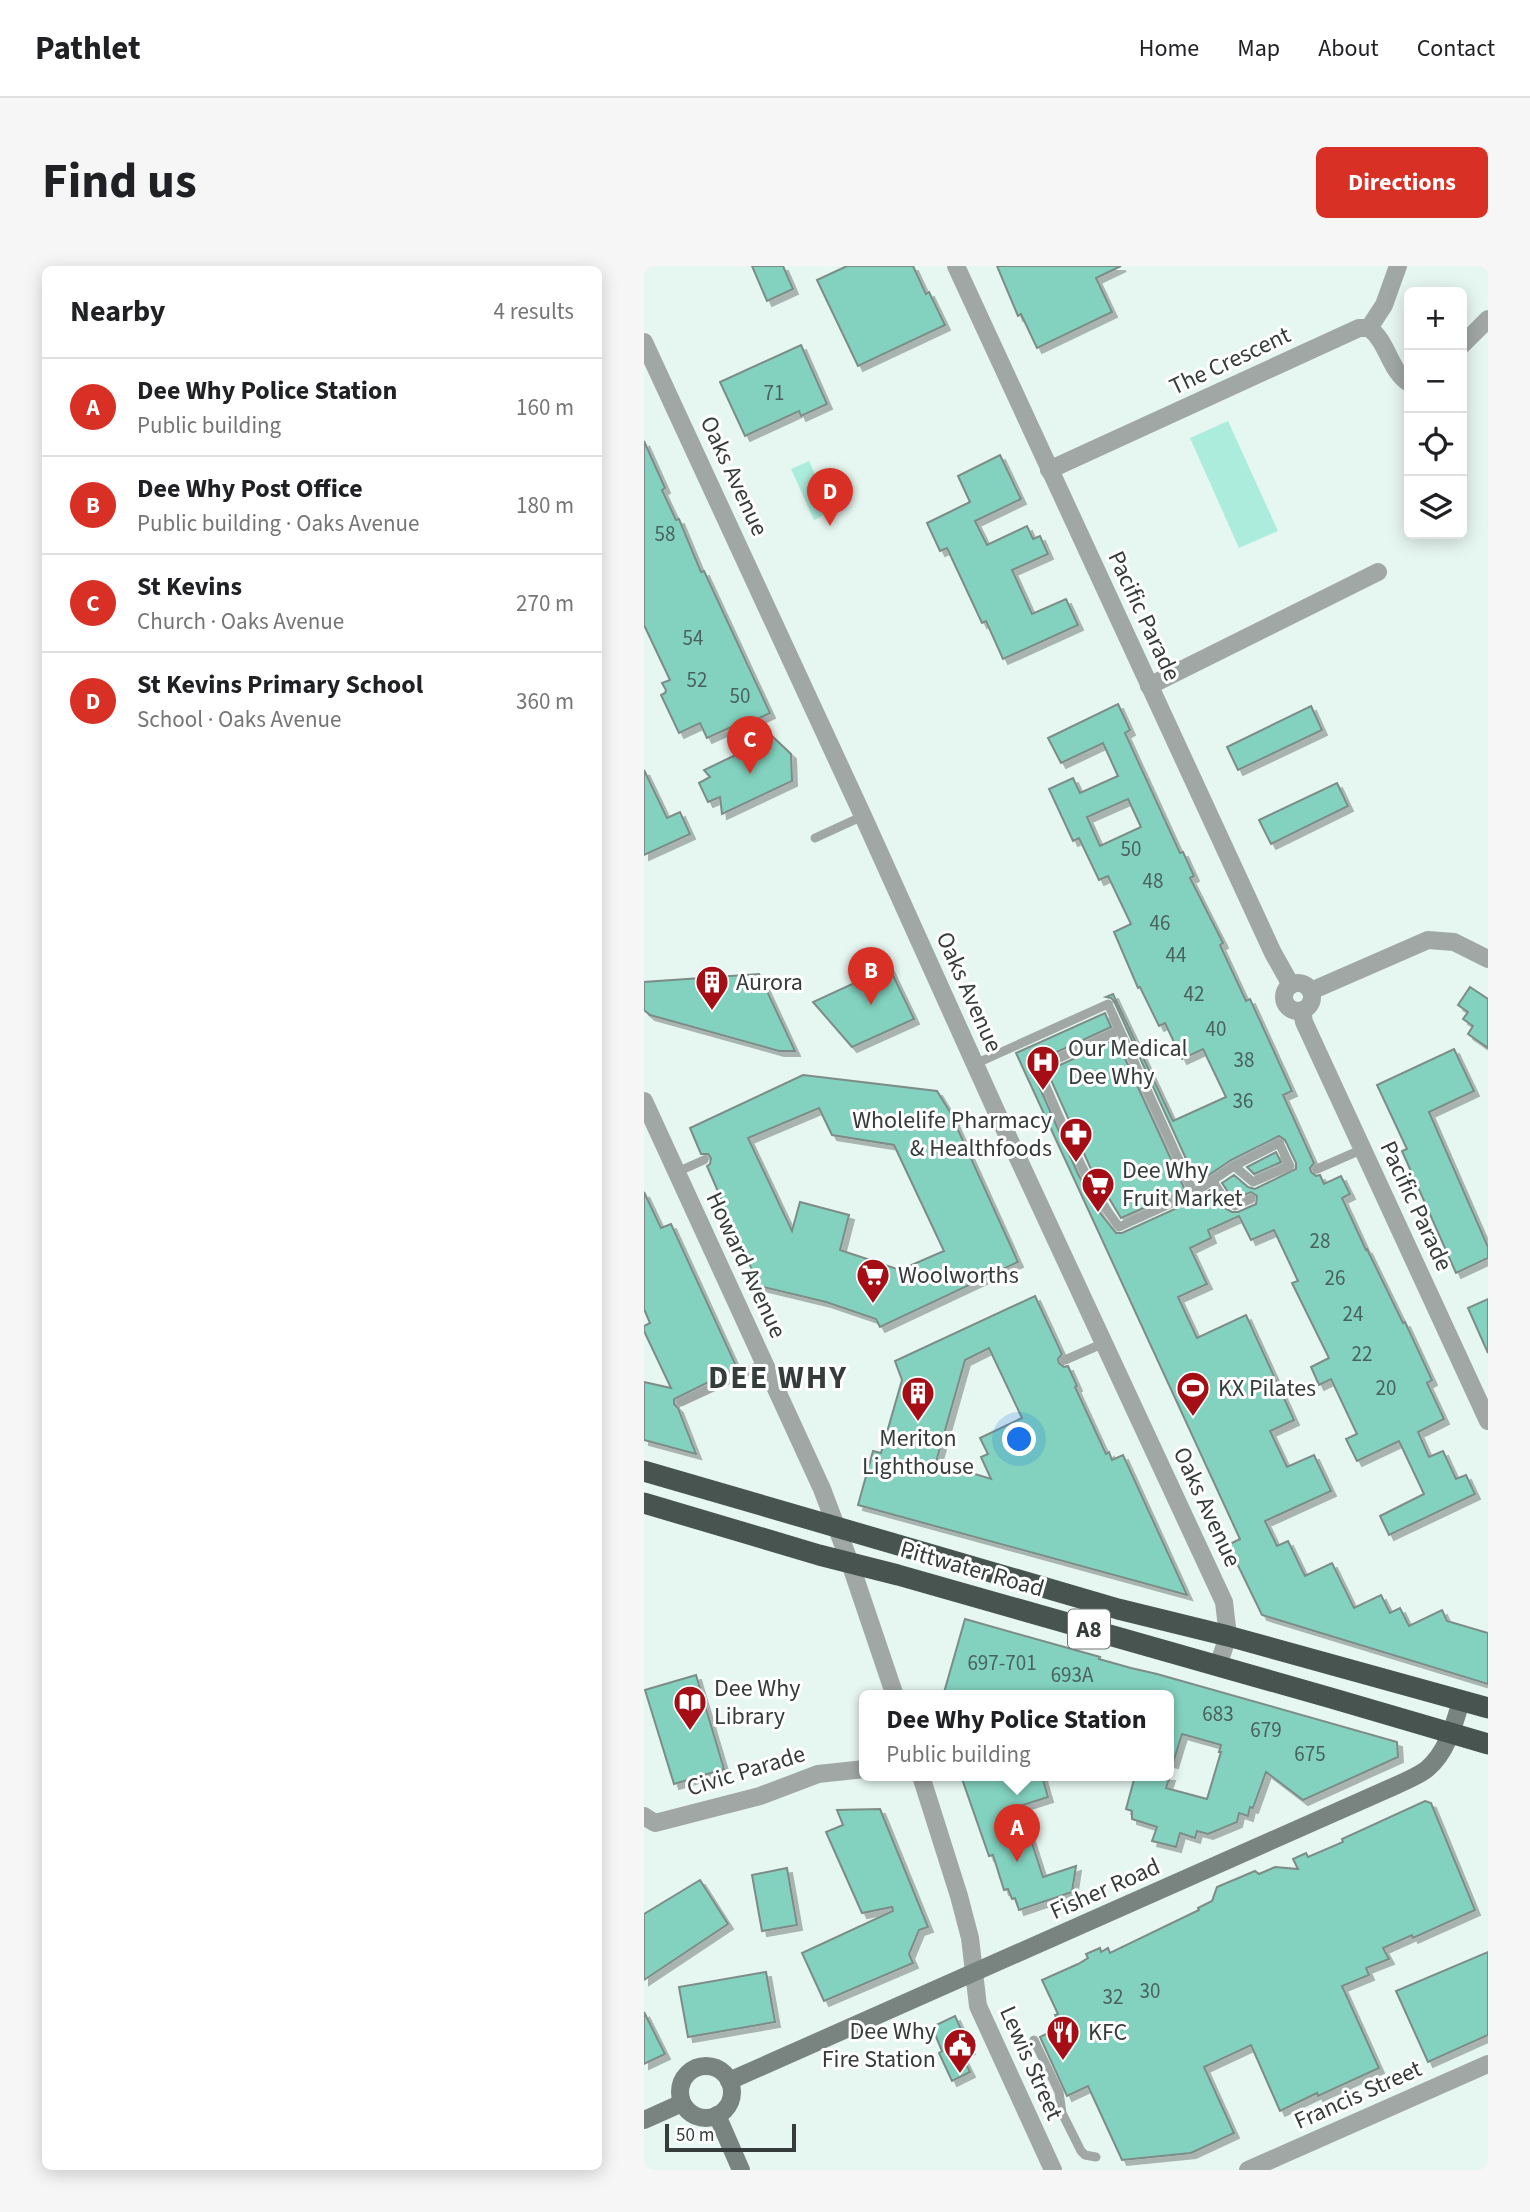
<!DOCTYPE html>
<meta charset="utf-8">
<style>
body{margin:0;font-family:"Source Sans 3",sans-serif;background:#f6f6f6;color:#202124}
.controls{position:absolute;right:21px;top:21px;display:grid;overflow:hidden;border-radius:10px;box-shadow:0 4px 18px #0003}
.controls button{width:63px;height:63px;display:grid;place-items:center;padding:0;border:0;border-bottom:2px solid #e0e0e0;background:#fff;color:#202124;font:35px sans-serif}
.scale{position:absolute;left:21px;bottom:18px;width:131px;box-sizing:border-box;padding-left:7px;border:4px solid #363c3b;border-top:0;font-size:19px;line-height:24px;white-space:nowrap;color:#363c3b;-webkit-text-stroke:5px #fff;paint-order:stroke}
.you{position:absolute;left:376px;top:1174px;width:24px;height:24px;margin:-18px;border:5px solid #fff;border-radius:50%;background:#1a73e8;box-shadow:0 0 0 10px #1a73e833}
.badge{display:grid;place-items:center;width:46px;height:46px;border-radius:50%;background:#d93025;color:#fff;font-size:23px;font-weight:700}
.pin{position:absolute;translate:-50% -58px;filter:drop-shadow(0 2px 4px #0008)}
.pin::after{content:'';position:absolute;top:37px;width:24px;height:21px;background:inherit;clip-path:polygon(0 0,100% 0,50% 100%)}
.popup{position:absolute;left:215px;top:1424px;width:315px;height:91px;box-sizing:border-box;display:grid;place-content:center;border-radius:10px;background:#fff;filter:drop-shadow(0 2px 5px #0005);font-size:23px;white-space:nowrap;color:#757577}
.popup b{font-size:26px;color:#202124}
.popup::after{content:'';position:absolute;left:50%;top:100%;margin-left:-14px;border:14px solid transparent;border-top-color:#fff}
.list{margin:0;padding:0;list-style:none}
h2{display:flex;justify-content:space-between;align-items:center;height:91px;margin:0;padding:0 28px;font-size:30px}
h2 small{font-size:23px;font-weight:400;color:#757577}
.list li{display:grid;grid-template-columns:46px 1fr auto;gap:21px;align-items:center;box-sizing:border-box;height:98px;padding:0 28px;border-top:2px solid #e0e0e0}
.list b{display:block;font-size:26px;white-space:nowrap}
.list p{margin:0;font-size:23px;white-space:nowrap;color:#757577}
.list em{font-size:23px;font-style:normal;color:#757577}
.icon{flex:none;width:38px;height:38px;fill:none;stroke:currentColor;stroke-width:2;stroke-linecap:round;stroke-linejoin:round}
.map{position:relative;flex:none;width:844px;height:1904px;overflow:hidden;border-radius:10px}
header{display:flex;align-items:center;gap:42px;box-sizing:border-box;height:98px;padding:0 35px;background:#fff;border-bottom:2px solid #e0e0e0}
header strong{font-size:33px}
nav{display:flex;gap:38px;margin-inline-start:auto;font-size:24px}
.intro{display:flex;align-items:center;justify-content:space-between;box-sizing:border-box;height:168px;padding:0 42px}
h1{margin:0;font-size:49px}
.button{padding:18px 32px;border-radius:10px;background:#d93025;color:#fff;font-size:24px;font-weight:700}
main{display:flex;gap:42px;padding:0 42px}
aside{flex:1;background:#fff;border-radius:10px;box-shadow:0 4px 18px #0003}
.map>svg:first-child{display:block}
.green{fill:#acecdc}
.building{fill:#83d2bf;stroke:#7d8c87;stroke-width:2;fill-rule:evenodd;filter:url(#shadow)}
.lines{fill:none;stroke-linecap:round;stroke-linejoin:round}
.lane{stroke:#a0a7a5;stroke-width:9}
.street{stroke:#a0a7a5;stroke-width:18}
.secondary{stroke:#798380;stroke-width:18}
.highway{stroke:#475450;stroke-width:21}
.labels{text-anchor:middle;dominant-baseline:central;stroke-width:6;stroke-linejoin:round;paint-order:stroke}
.number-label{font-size:21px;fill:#49625c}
.shield{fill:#fff;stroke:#727676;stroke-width:2}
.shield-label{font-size:23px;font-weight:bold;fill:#363c3b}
.street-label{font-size:24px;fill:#363c3b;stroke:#fff}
.poi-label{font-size:24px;fill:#363c3b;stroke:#fff;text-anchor:start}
.district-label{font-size:32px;font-weight:bold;letter-spacing:2px;fill:#363c3b;stroke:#fff}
</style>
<header>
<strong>Pathlet</strong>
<nav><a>Home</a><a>Map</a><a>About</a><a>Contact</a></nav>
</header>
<div class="intro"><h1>Find us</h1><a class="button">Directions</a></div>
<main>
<aside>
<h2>Nearby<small>4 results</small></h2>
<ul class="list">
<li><span class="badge">A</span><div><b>Dee Why Police Station</b><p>Public building</p></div><em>160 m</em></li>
<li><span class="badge">B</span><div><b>Dee Why Post Office</b><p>Public building · Oaks Avenue</p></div><em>180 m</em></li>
<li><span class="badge">C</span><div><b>St Kevins</b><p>Church · Oaks Avenue</p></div><em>270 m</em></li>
<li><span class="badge">D</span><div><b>St Kevins Primary School</b><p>School · Oaks Avenue</p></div><em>360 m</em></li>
</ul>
</aside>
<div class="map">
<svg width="844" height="1904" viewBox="0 0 844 1904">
<defs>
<filter id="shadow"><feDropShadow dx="5" dy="5" stdDeviation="0" flood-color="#0004"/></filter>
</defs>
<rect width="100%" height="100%" fill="#e6f6f1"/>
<g class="green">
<path d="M584 155 634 265 595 282 546 172Z"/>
<path d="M165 195 188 245 170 254 147 203Z"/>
</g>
<g class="building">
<path d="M108 0H139L149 23 123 35Z"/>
<path d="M203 0H269L282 28 285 26 301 59 214 100 173 14Z"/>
<path d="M353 0H477L452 12 468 46 393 82 377 48 374 50Z"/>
<path d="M157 79 183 138 157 150 155 145 101 170 76 116Z"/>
<path d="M0 175 21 222 18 224 32 254 35 253 57 306 60 305 126 447 111 454 147 488 148 515 78 548 76 531 64 536 55 517 66 511 60 504 98 486 87 461 63 472 56 457 35 467 17 429 21 427 22 424 18 417 26 414 0 359Z"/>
<path d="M356 189 377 233 331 255 343 279 383 260 389 273 396 270 404 288 368 304 388 348 422 333 434 359 359 393 342 355 338 357 303 282 296 285 283 257 326 236 314 210Z"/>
<path d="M474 438 486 464 481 467 536 587 539 586 550 610 546 612 579 677 576 679 602 735 606 733 648 825 639 829 670 897 666 902 667 906 672 910 676 909 680 918 697 910 706 928 698 932 722 984 723 983 759 1057 761 1056 788 1114 783 1117 800 1153 774 1166 785 1191 799 1185 812 1213 822 1209 831 1228 745 1269 736 1250 780 1228 755 1175 713 1195 702 1173 713 1168 687 1113 675 1119 667 1101 685 1092 648 1017 654 1015 630 964 607 974 595 950 564 964 567 972 546 982 563 1018 534 1031 553 1072 602 1049 650 1154 626 1165 643 1201 670 1189 687 1225 621 1255 633 1280 644 1275 661 1310 688 1297 710 1342 737 1329 746 1347 756 1342 765 1360 798 1344 803 1355 844 1367V1418L618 1349 584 1279 596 1273 372 787 461 747 467 761 391 796 387 802 434 908 456 947 472 967H478L553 933 566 924 577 940 588 946H594L612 938 613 930 607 926 592 932 586 929 578 917 590 909 604 921 611 923 652 903V897L641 874 635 870 587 894 553 917 470 735 467 732 462 731 469 728 529 855 582 831 559 783 538 793 521 757 515 760 496 721 494 722 470 666 487 658 464 610 455 614 435 572 429 575 405 523 429 512 436 527 474 510 459 477 417 497 404 472ZM484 533 497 561 456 580 443 551Z"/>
<path d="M667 440 678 464 594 504 583 481Z"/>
<path d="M0 504 23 552 36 546 46 568 0 589Z"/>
<path d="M693 517 704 540 627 578 615 554Z"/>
<path d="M245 701 270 753 208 781 169 736Z"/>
<path d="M115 708 151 785H135L6 749 0 744V716Z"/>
<path d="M826 721 844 733V782L824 768 829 760 819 753 824 746 814 739Z"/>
<path d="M472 773 541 924 477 952 446 901 403 805Z"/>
<path d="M810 783 830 825 785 846 844 981V992L812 1007 758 885 763 883 733 819Z"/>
<path d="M159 809 293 825 306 846 374 996 236 1061 232 1053 182 1036 115 1020 63 900 66 898 67 892 64 888H57L46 862ZM175 842 188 869 250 879 300 985 256 1004 196 984 205 949 156 936 148 965 104 872Z"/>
<path d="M632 886 637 896 610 908 603 901Z"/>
<path d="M0 926 17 962 27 958 93 1102 30 1133V1138L34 1142 52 1188 0 1174V1116L27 1122 0 1065V1060L6 1057 0 1043Z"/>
<path d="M391 1030 418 1088 414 1093 415 1097 420 1101 424 1100 433 1120 431 1121 462 1188 465 1186 468 1194 479 1189 543 1329 214 1239 229 1185 237 1187 258 1114 251 1095ZM345 1082 378 1152 336 1172 344 1188 337 1191 347 1213 292 1196 321 1094Z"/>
<path d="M844 1033V1087L824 1042Z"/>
<path d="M321 1353 456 1391 455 1393 487 1402 513 1408 753 1476 754 1491 659 1534 622 1506 609 1542 606 1541 604 1550 595 1547 593 1556 564 1568 553 1565 551 1572 536 1567 532 1581 508 1575 513 1561 488 1553V1545L482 1543 491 1510H526L522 1522 563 1533 577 1486H575L577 1479 538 1468 529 1497 525 1496V1430H299Z"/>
<path d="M52 1409 80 1503 30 1518 1 1424Z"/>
<path d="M317 1510H398L404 1531 376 1540 399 1611 432 1600 428 1626 375 1644 371 1632 368 1633 364 1623 360 1624 349 1589 345 1590Z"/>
<path d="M781 1535 787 1537 831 1644 769 1672 768 1669 739 1682 745 1693 722 1702 725 1709 698 1720 735 1802 674 1830 673 1827 636 1845 607 1779 560 1801 590 1867 547 1887 478 1894 444 1820 423 1830 396 1771 417 1761 411 1749 414 1748 398 1714 434 1698 444 1692 442 1688 456 1682 457 1686 464 1682 466 1687 555 1644 554 1642 568 1635 573 1621 611 1605 615 1608 631 1601 654 1603 649 1593 662 1587 664 1591 699 1576 698 1573Z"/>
<path d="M236 1543 284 1661 275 1664 265 1688 269 1697 180 1735 158 1687 249 1645 248 1641 218 1647 182 1566 199 1559 193 1544Z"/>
<path d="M143 1602 153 1659 118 1665 108 1609Z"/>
<path d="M56 1614 84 1658 0 1714V1648Z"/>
<path d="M844 1686V1769L784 1796 752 1725Z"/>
<path d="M122 1706 131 1756 44 1771 35 1721Z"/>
<path d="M0 1746 21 1788 0 1798Z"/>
<path d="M311 1750 326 1783 317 1788 326 1806 308 1815 295 1787 298 1785 288 1761Z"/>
</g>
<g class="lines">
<g class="lane">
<path d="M171 572 219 550"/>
<path d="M331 798 464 738 550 927 475 961C439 914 418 856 394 802L476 764"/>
<path d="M673 903 719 883"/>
<path d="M33 906 60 894"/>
<path d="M568 914 581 934 591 940 607 933"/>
<path d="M550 927 590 900 635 877 646 900 609 916 590 900"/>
<path d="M421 1094 460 1077"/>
<path d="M37 1136 121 1097"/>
<path d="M390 1774 415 1826 418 1847 437 1885 441 1889 452 1891"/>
</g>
<g class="street">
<path d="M312 0 629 687 647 719"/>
<path d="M725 62C744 76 745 104 765 117"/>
<path d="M0 76 219 550 353 847 580 1336 584 1370 574 1400"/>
<path d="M818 79 844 53"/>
<path d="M405 204 715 62H725L740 39 754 0"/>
<path d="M505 420 734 306"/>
<circle cx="654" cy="731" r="14"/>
<path d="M667 725 784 674 810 676 844 693"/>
<path d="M658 745 660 756 844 1155"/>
<path d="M0 835 178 1223 206 1297 251 1430"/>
<path d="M277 1510 315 1630 326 1672 334 1740 409 1904"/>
<path d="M0 1550 11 1557 116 1530 174 1508 221 1503"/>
<path d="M604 1904 844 1798"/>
</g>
<g class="secondary">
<circle cx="62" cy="1826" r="26"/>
<path d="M85 1815 753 1519C763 1514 774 1510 783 1503 803 1486 810 1459 817 1435"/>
<path d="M73 1849 97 1904"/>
<path d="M0 1854 38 1837"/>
</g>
<g class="highway">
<path d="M0 1205 474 1343 584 1370 844 1442"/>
<path d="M0 1237 175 1289 254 1309 687 1432 844 1478"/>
</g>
</g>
<defs>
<symbol id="building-pin" viewBox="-11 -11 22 30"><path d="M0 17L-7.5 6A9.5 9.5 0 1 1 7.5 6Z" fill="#a50e14" stroke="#fff"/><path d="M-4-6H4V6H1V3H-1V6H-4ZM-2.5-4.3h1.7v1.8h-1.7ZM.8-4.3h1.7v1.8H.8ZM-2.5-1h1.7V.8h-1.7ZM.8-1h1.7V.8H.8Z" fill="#fff"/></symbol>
<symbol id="hospital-pin" viewBox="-11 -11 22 30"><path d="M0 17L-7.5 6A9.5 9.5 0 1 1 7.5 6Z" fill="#a50e14" stroke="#fff"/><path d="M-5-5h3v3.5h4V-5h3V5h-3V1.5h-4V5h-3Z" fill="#fff"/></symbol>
<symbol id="pharmacy-pin" viewBox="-11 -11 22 30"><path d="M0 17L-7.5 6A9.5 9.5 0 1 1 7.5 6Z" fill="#a50e14" stroke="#fff"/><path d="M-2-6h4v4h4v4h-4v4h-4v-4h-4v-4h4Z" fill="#fff"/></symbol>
<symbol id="supermarket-pin" viewBox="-11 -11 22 30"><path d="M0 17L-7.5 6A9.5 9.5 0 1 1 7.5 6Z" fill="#a50e14" stroke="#fff"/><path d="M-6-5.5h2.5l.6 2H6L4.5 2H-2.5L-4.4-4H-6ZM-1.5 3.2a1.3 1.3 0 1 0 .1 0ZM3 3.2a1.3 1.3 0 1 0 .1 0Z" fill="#fff"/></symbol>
<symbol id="stadium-pin" viewBox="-11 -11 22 30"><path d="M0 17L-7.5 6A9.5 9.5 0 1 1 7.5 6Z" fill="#a50e14" stroke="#fff"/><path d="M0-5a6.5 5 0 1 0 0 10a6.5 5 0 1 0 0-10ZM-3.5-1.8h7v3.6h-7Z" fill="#fff"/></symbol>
<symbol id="library-pin" viewBox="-11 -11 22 30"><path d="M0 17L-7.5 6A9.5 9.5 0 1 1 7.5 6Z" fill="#a50e14" stroke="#fff"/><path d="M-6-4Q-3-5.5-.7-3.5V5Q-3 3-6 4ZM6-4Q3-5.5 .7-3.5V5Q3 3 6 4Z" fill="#fff"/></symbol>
<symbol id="restaurant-pin" viewBox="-11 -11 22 30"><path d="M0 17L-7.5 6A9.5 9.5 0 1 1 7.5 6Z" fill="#a50e14" stroke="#fff"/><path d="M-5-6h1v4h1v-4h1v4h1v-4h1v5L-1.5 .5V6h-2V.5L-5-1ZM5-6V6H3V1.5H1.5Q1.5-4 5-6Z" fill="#fff"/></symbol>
<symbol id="civic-pin" viewBox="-11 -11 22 30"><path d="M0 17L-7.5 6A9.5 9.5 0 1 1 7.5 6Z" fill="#a50e14" stroke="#fff"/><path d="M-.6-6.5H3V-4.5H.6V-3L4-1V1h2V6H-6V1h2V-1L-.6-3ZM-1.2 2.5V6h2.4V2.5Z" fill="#fff"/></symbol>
</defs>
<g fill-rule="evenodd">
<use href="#building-pin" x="49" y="697" width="38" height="52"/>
<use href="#hospital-pin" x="380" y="777" width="38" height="52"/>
<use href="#pharmacy-pin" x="413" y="849" width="38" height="52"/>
<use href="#supermarket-pin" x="435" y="899" width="38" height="52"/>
<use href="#supermarket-pin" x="210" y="990" width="38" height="52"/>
<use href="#stadium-pin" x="530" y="1103" width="38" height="52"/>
<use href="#building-pin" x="255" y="1108" width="38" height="52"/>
<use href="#library-pin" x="27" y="1417" width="38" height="52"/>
<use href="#restaurant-pin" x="400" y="1747" width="38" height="52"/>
<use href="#civic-pin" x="297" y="1760" width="38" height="52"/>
</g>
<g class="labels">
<g class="number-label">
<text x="130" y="127">71</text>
<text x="21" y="268">58</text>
<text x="49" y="372">54</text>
<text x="53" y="414">52</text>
<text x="96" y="430">50</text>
<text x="487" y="583">50</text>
<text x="509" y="615">48</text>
<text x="516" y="657">46</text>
<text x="532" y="689">44</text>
<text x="550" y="728">42</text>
<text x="572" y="763">40</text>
<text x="600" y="794">38</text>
<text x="599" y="835">36</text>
<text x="676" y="975">28</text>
<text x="691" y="1012">26</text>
<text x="709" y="1048">24</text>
<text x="718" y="1088">22</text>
<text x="742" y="1122">20</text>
<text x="358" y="1397">697-701</text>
<text x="428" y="1409">693A</text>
<text x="574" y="1448">683</text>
<text x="622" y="1464">679</text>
<text x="666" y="1488">675</text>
<text x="506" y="1725">30</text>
<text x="469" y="1731">32</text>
</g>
<rect class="shield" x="424" y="1343.5" width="42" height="39" rx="5"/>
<g class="shield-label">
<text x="445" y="1363">A8</text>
</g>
<g class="street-label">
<text transform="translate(586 95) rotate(-25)">The Crescent</text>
<text transform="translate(90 210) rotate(65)">Oaks Avenue</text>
<text transform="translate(500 350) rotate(65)">Pacific Parade</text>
<text transform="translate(325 726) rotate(66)">Oaks Avenue</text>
<text transform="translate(772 940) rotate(65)">Pacific Parade</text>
<text transform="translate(102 999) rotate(65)">Howard Avenue</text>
<text transform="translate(563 1241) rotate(65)">Oaks Avenue</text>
<text transform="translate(328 1303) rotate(16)">Pittwater Road</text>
<text transform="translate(102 1505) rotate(-17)">Civic Parade</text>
<text transform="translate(461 1623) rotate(-24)">Fisher Road</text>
<text transform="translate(387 1797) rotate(66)">Lewis Street</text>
<text transform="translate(714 1829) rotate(-24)">Francis Street</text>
</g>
<g class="poi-label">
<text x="92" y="716">Aurora</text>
<text x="424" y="782">Our Medical<tspan x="424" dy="28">Dee Why</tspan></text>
<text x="408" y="854" text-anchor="end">Wholelife Pharmacy<tspan x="408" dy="28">&amp; Healthfoods</tspan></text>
<text x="478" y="904">Dee Why<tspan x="478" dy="28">Fruit Market</tspan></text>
<text x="254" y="1009">Woolworths</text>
<text x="574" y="1122">KX Pilates</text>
<text x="274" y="1172" text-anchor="middle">Meriton<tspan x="274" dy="28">Lighthouse</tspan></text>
<text x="70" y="1422">Dee Why<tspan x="70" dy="28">Library</tspan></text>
<text x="292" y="1765" text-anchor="end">Dee Why<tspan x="292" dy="28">Fire Station</tspan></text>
<text x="444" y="1766">KFC</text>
</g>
<g class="district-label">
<text x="134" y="1112">DEE WHY</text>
</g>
</g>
</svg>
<div class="controls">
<button>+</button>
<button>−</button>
<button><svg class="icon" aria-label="locate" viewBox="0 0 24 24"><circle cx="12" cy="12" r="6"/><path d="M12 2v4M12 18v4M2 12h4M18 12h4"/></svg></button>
<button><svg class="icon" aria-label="layers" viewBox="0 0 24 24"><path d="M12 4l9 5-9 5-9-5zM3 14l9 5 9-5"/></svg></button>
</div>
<div class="scale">50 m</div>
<div class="you"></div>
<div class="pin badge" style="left:373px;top:1596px">A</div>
<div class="popup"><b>Dee Why Police Station</b>Public building</div>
<div class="pin badge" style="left:227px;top:739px">B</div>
<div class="pin badge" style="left:106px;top:508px">C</div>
<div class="pin badge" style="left:186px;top:260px">D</div>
</div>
</main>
